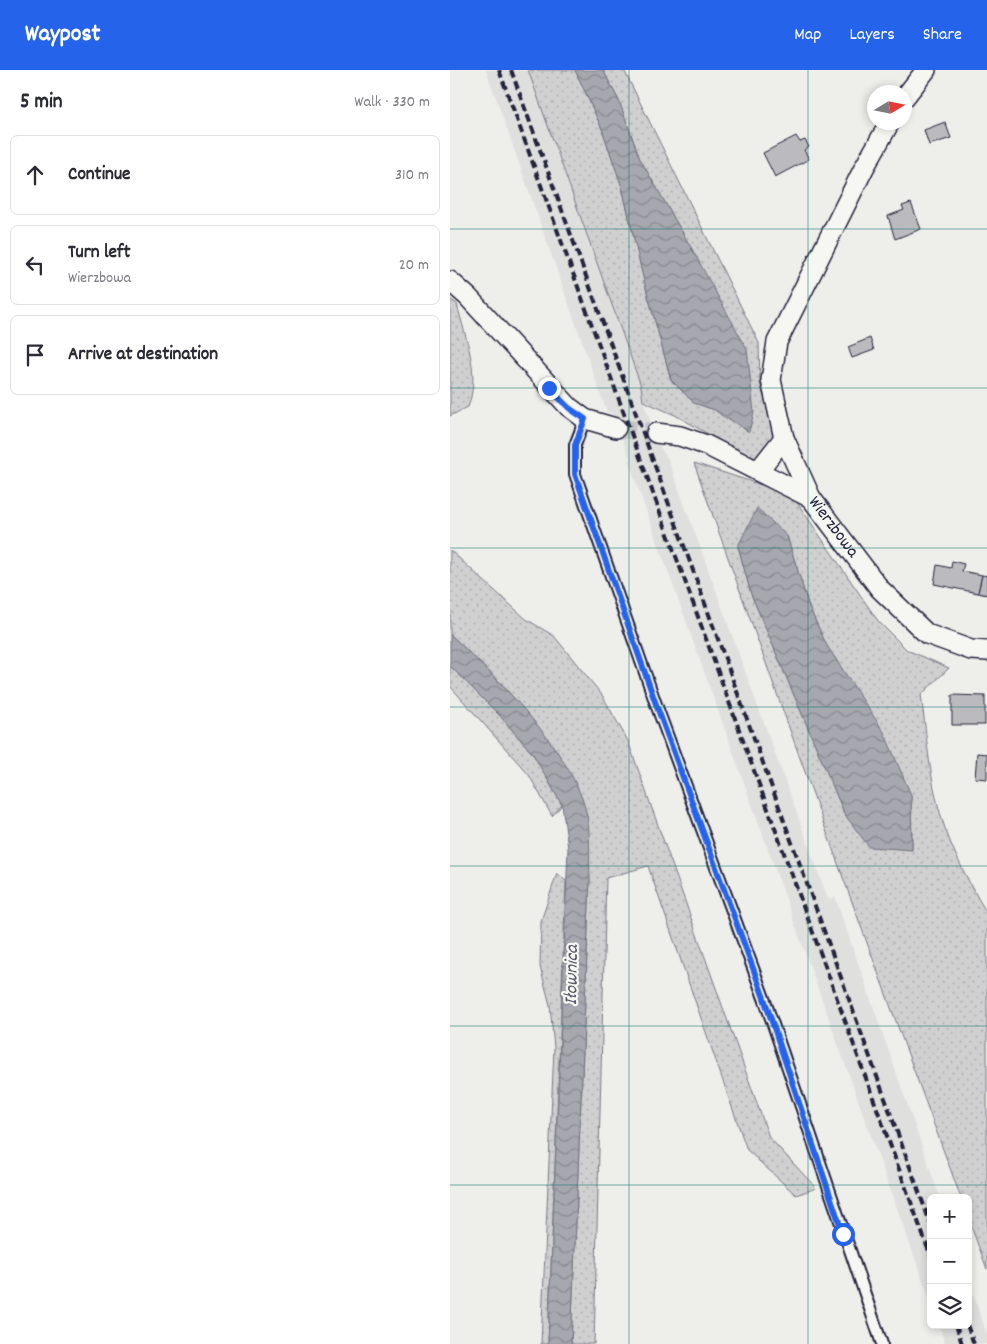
<!DOCTYPE html>
<meta charset="utf-8">
<style>
body{margin:0;font-family:Dekko,sans-serif;background:#f2f2f3;color:#2b2b33}
.controls{position:absolute;right:15px;bottom:15px;display:grid;overflow:hidden;border-radius:8px;box-shadow:0 2px 8px #0003}
.controls button{width:45px;height:45px;display:grid;place-items:center;padding:0;border:0;border-bottom:1px solid #e1e1e2;background:#fff;color:#2b2b33;font:25px sans-serif}
.compass{position:absolute;left:417px;top:15px;width:45px;height:45px;border-radius:50%;background:#fff;box-shadow:0 2px 8px #0003;rotate:80deg}
.stop{position:absolute;width:15px;height:15px;margin:-11px;border:4px solid #2563eb;border-radius:50%;background:#fff}
.stop.end{background:#2563eb;border-color:#fff;box-shadow:0 1px 5px #0008}
.list{margin:0;padding:0;list-style:none}
h2{display:flex;justify-content:space-between;align-items:center;height:65px;margin:0;padding:0 20px;font-size:21px}
h2 small{font-size:16px;font-weight:400;color:#7c7c81}
.list li{display:grid;grid-template-columns:32px 1fr auto;gap:15px;align-items:center;box-sizing:border-box;height:80px;margin:0 10px 10px;padding:0 10px;border:1px solid #e1e1e2;border-radius:8px}
.list b{display:block;font-size:19px;white-space:nowrap}
.list p{margin:0;font-size:16px;white-space:nowrap;color:#7c7c81}
.list em{font-size:16px;font-style:normal;color:#7c7c81}
.icon{flex:none;width:28px;height:28px;fill:none;stroke:currentColor;stroke-width:2;stroke-linecap:round;stroke-linejoin:round}
.map{position:relative;flex:none;width:537px;height:1274px;overflow:hidden}
header{display:flex;align-items:center;gap:30px;box-sizing:border-box;height:70px;padding:0 25px;background:#2563eb;color:#fff}
header strong{font-size:24px}
nav{display:flex;gap:28px;margin-inline-start:auto;font-size:18px}
main{display:flex}
aside{flex:1;background:#fff}
.map>svg:first-child{display:block}
.built{fill:#dfdfde}
.grass{fill:url(#grass-dots);stroke:#797986;fill-rule:evenodd}
.water{fill:url(#water-waves);stroke:#727281}
.building{fill:#bbbbbf;stroke:#22223b}
.lines{fill:none;stroke-linecap:round;stroke-linejoin:round}
.minor-tunnel{stroke:#c5c5c8;stroke-width:19;stroke-dasharray:19 9;stroke-linecap:butt}
.service-casing{stroke:#22223b;stroke-width:14}
.minor-casing{stroke:#22223b;stroke-width:22}
.service{stroke:#f6f6f2;stroke-width:10}
.minor{stroke:#f6f6f2;stroke-width:19}
.rail{stroke:#22223b;stroke-width:4;stroke-dasharray:8 4;stroke-linecap:butt}
.route{stroke:#2563eb;stroke-width:6}
.grid{fill:none;stroke:#0f766e;stroke-width:1;stroke-opacity:0.55}
.labels{text-anchor:middle;dominant-baseline:central;stroke-width:4.5;stroke-linejoin:round;paint-order:stroke}
.street-label{font-size:18px;fill:#22223b;stroke:#f6f6f2}
.water-label{font-size:19px;font-style:italic;fill:#575769;stroke:#f6f6f2}
</style>
<header>
<strong>Waypost</strong>
<nav><a>Map</a><a>Layers</a><a>Share</a></nav>
</header>
<main>
<aside>
<h2>5 min<small>Walk · 330 m</small></h2>
<ul class="list">
<li><svg class="icon" aria-label="ahead" viewBox="0 0 24 24"><path d="M12 20V5M6 11l6-6 6 6"/></svg><div><b>Continue</b></div><em>310 m</em></li>
<li><svg class="icon" aria-label="left" viewBox="0 0 24 24"><path d="M17 20v-9H6M10 6l-5 5 5 5"/></svg><div><b>Turn left</b><p>Wierzbowa</p></div><em>20 m</em></li>
<li><svg class="icon" aria-label="arrive" viewBox="0 0 24 24"><path d="M6 21V4h12l-3 4 3 4H6"/></svg><div><b>Arrive at destination</b></div></li>
</ul>
</aside>
<div class="map">
<svg width="537" height="1274" viewBox="0 0 537 1274">
<defs>
<pattern id="grass-dots" width="8" height="8" patternUnits="userSpaceOnUse" patternTransform="scale(1.25)"><rect width="8" height="8" fill="#d0d0d1"/><path d="M2 2h.1M6 6h.1" fill="none" stroke="#b2b2b4" stroke-width="1.8" stroke-linecap="round"/></pattern>
<pattern id="water-waves" width="16" height="10" patternUnits="userSpaceOnUse" patternTransform="scale(1.25)"><rect width="16" height="10" fill="#a7a7af"/><path d="M0 5q4-4 8 0t8 0" fill="none" stroke="#888890"/></pattern>
</defs>
<rect width="100%" height="100%" fill="#eeeeeb"/>
<filter id="ink" filterUnits="userSpaceOnUse"><feTurbulence type="fractalNoise" baseFrequency=".02" numOctaves="2"/><feDisplacementMap in="SourceGraphic" scale="10" xChannelSelector="R" yChannelSelector="G"/><feConvolveMatrix kernelMatrix="1 2 1 2 8 2 1 2 1" color-interpolation-filters="sRGB"/></filter>
<g filter="url(#ink)">
<g class="built">
<path d="M36 0H78L191 316 193 331 210 377 218 389 378 829 385 827 490 1128H481V1233L178 390 180 389 163 344 157 342Z"/>
<path d="M518 1210 537 1264V1274H495L489 1255H518Z"/>
</g>
<g class="grass">
<path d="M78 0H125L152 59 172 117 193 207 221 310 244 333 265 340 277 350 243 181 190 89 169 31 153 0H174L309 273 310 313 325 366 304 390 225 345 193 331 191 316Z"/>
<path d="M0 229 7 234C15 268 31 303 18 337L0 346Z"/>
<path d="M244 393 342 425 428 551 457 580 499 598 471 625C476 659 478 693 486 727 495 768 515 806 536 842L537 848V1199L518 1148V1128H511L391 802ZM337 466 359 537 377 576 396 605 461 725 462 780 395 745 301 524 288 476Z"/>
<path d="M0 480 76 549 104 566 152 625 178 671 319 1067 366 1118 346 1125 297 1080 198 796 156 808 144 1274H121L140 809 107 681 52 614 0 564Z"/>
<path d="M0 596 51 647 83 684 112 735 102 746 79 705 0 616Z"/>
<path d="M107 803 116 811 98 1274H91L104 978 100 935 90 897 91 851Z"/>
</g>
<g class="water">
<path d="M125 0H153L169 31 190 89 243 181 297 279 304 342 299 362 265 340 244 333 221 310 193 207 172 117 152 59Z"/>
<path d="M307 438 337 466 359 537 377 576 434 662 461 725 462 780 419 777 395 745 301 524 288 476Z"/>
<path d="M0 564C46 608 120 678 136 741 141 762 139 787 140 809L121 1274H98L118 778 112 735 83 684 51 647 0 596Z"/>
</g>
<g class="building">
<path d="M495 52 501 68 479 75 474 60Z"/>
<path d="M346 66 350 72 355 70 359 77 354 80 359 89 325 107 313 83Z"/>
<path d="M461 133 471 159 445 169 438 146 454 140 452 136Z"/>
<path d="M420 268 424 280 402 288 398 277Z"/>
<path d="M502 491 514 494 512 501 532 505 528 523 484 514 487 495 501 498Z"/>
<path d="M532 505 537 506V525L528 523Z"/>
<path d="M502 625 535 626V655H502Z"/>
<path d="M527 683 537 684V709L525 708Z"/>
</g>
<g class="lines">
<path class="minor-tunnel" d="M166 358 206 363"/>
<defs>
<path id="service" d="M135 349 125 375V404L207 637 314 928 432 1274"/>
<g id="minor">
<path d="M454 28 476 0"/>
<path d="M0 211 18 227 119 337 135 349 166 358"/>
<path id="s1" d="M206 363 230 366 256 375 361 428 430 519 477 564 521 580 537 581"/>
<path d="M308 401 334 368"/>
<path d="M361 428 334 368 321 310 327 272 414 98 440 52"/>
</g>
</defs>
<use href="#service" class="service-casing"/>
<use href="#minor" class="minor-casing"/>
<use href="#service" class="service"/>
<use href="#minor" class="minor"/>
<g class="rail">
<path d="M49 0 481 1187"/>
<path d="M61 0 481 1155"/>
<path d="M506 1255 512 1274"/>
<path d="M517 1255 524 1274"/>
</g>
</g>
</g>
<g class="lines" filter="url(#ink)">
<path class="route" d="M99 318 119 338 135 349 125 375V404L207 637 314 928 393 1164"/>
</g>
<path class="grid" d="M179 0V1274M358 0V1274M0 159H537M0 318H537M0 478H537M0 637H537M0 796H537M0 956H537M0 1115H537"/>
<g class="labels">
<g class="street-label">
<text stroke="none"><textPath href="#s1" startOffset="206">Wierzbowa</textPath></text>
</g>
<g class="water-label">
<text transform="translate(123 905) rotate(-89)">Iłownica</text>
</g>
</g>
</svg>
<div class="controls">
<button>+</button>
<button>−</button>
<button><svg class="icon" aria-label="layers" viewBox="0 0 24 24"><path d="M12 4l9 5-9 5-9-5zM3 14l9 5 9-5"/></svg></button>
</div>
<svg class="compass" viewBox="-18 -18 36 36"><path d="M0-13l5 13h-10z" fill="#e53935"/><path d="M0 13l5-13h-10z" fill="#7c7c81"/></svg>
<div class="stop" style="left:393px;top:1164px"></div>
<div class="stop end" style="left:99px;top:318px"></div>
</div>
</main>
